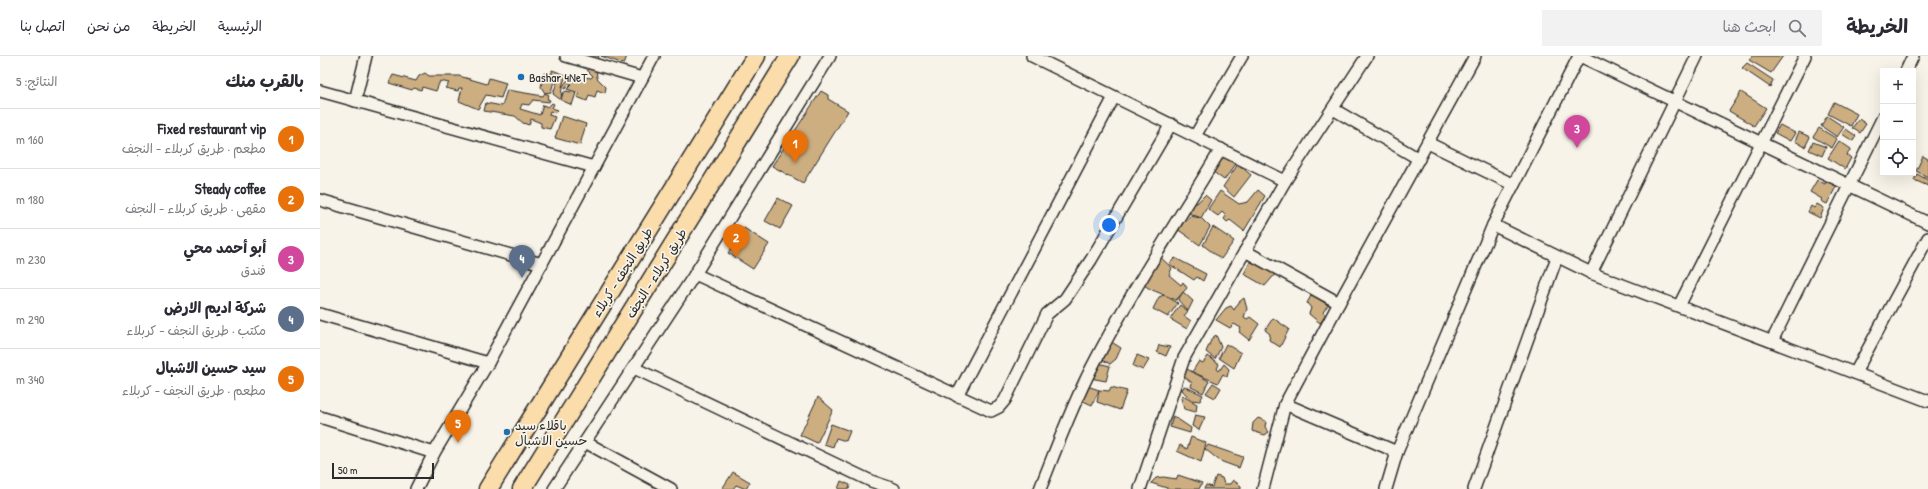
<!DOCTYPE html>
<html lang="ar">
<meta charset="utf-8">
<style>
body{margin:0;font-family:"Patrick Hand","Playpen Sans Arabic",sans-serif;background:#f2f2f3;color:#2b2b33;direction:rtl}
.controls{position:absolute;right:12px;top:12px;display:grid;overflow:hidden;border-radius:0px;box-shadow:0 4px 16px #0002}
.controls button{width:36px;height:36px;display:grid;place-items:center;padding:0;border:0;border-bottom:1px solid #e1e1e2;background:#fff;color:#2b2b33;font:20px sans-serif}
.scale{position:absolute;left:12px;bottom:10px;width:102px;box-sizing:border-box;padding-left:4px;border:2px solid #2b2b2b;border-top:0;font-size:11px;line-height:14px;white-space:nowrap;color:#2b2b2b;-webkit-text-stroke:3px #f7f3e8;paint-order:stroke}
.you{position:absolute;left:789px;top:169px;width:14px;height:14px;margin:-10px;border:3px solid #fff;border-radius:50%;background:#1a73e8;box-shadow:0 0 0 6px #1a73e833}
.badge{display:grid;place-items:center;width:26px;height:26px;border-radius:50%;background:#0f766e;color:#fff;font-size:13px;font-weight:700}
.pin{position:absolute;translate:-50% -33px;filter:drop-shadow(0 1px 2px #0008)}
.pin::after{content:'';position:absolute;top:21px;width:14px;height:12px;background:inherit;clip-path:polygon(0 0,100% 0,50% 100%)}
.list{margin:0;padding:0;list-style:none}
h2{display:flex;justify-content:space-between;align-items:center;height:52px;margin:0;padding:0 16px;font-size:17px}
h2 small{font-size:13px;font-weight:400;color:#7c7c81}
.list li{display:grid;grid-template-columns:26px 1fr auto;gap:12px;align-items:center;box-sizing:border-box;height:60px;padding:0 16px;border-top:1px solid #e1e1e2}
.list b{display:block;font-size:15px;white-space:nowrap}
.list p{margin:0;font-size:13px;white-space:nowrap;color:#7c7c81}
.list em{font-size:13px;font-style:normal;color:#7c7c81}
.icon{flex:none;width:22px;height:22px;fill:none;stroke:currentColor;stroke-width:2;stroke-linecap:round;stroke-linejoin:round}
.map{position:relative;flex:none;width:1608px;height:433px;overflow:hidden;direction:ltr}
header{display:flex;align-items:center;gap:24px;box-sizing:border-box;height:56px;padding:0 20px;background:#fff;border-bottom:1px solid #e1e1e2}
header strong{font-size:19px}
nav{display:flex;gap:22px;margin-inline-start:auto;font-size:14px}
.search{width:280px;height:36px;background:#f2f2f3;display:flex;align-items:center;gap:10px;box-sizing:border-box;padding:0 14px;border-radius:0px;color:#7c7c81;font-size:15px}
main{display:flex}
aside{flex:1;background:#fff}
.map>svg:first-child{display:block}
.building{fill:#cdae81;stroke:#2b2b2b}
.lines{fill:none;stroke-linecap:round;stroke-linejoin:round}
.minor-casing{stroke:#2b2b2b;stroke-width:14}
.trunk-casing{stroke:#2b2b2b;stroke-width:21}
.minor{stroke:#f7f3e8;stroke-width:11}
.trunk{stroke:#fbdcab;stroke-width:18}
.poi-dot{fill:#1f6fb2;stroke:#f7f3e8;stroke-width:1.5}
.labels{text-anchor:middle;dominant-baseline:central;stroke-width:3.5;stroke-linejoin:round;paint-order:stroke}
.poi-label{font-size:13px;fill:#2b2b2b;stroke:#f7f3e8;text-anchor:start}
.street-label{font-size:13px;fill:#2b2b2b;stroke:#f7f3e8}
</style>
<header>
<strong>الخريطة</strong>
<div class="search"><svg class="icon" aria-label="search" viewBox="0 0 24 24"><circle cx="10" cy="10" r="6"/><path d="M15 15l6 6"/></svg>ابحث هنا</div>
<nav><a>الرئيسية</a><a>الخريطة</a><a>من نحن</a><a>اتصل بنا</a></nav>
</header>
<main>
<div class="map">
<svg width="1608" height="433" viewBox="0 0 1608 433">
<rect width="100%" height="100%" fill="#f7f3e8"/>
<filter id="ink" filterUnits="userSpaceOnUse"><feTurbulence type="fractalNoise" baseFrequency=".025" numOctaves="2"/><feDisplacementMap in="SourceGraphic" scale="8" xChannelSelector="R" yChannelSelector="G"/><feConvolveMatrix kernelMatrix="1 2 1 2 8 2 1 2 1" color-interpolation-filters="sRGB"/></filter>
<g filter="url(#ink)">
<g class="building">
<path d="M252 0H279L277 8Z"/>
<path d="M281 0H307L304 8Z"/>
<path d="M1432 0H1463L1451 17 1429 4Z"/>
<path d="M270 7 276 12 277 22 286 31 285 37 277 34 275 41 269 39 267 45 257 41 259 37 247 33 251 29V25L245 33 242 31 252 19 271 22 273 20 267 14Z"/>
<path d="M1427 7 1453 24 1450 31 1422 12Z"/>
<path d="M232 14 246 19 242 31 241 44 233 38 237 26 234 25 231 36 225 37 221 31 224 17 232 18Z"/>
<path d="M105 17 109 20H139L167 28 169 22 186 27 181 42 166 39 158 53 139 45 142 32H139L138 35 125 32 129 27 120 25 116 35 102 31 101 34 94 32 92 34 69 27 73 19 96 25 99 20Z"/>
<path d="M187 34 223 40 225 37 229 39 227 43 230 44 229 46 213 44 209 49 202 48 200 53 220 59 223 49 228 51 232 47 234 48 232 52 238 54 235 57 230 55 229 59 235 61 230 73 221 71V67L211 63 209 69 203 67 195 60 164 55 166 47 182 50Z"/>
<path d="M246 35 256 37 252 49 241 44 243 37Z"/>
<path d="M501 35 508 39V43L528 55 483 127 452 110Z"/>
<path d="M1421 36 1446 52 1434 70 1409 55Z"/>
<path d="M1514 46 1537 58 1531 70 1508 58Z"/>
<path d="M242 60 266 68 260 89 235 82Z"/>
<path d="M1507 60 1524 71 1517 81 1501 70Z"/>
<path d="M1539 63 1546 68 1540 77 1532 72Z"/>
<path d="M1460 69 1475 77 1470 85 1455 77Z"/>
<path d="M1499 72 1517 83 1512 92 1493 81Z"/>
<path d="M1526 73 1536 80 1533 85 1522 78Z"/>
<path d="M1479 76 1490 81 1485 91 1475 85Z"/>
<path d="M1519 85 1531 93 1527 99 1531 102 1525 113 1508 102Z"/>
<path d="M1493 86 1506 91 1502 100 1489 94Z"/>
<path d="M901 100 916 108 904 124 892 115Z"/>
<path d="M1603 100 1608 103V121L1596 115Z"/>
<path d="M918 108 931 119 914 141 903 131Z"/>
<path d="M1597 118 1608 124V130L1594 124Z"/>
<path d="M1508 122 1518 127 1507 148 1501 145 1502 143 1490 136 1497 124 1505 128Z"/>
<path d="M938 134 945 140 924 175 910 164 907 166 904 163 906 160 902 156 898 160 888 153 900 135 919 148 928 146Z"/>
<path d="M885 139 891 144 881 162 866 156 873 147H877Z"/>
<path d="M458 142 473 150 460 173 445 165Z"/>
<path d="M1497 148 1504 152 1500 162 1488 156 1491 150 1494 152Z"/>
<path d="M870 160 881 162 890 171 880 189 857 173 863 164 866 165Z"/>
<path d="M893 171 914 185 901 203 883 189Z"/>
<path d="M424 172 449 188 433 213 408 197Z"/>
<path d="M839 200 852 212 849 219 861 229 863 226 867 232 856 244 830 233 824 229Z"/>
<path d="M933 200 957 216 945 230 924 218Z"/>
<path d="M855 202 886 218 883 225 877 221 874 224 849 208Z"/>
<path d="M863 236 873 245 868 255 858 244Z"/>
<path d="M992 238 1008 249 1003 256 1006 260 1000 267 989 258 991 252 987 247Z"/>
<path d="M844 239 858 247 848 261 833 253 839 241Z"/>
<path d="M924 242 927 253 924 261 927 263 930 261 939 268 929 284 919 276 921 272 914 268 910 272 896 264 906 252 911 250 914 254 919 246Z"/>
<path d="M860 249 868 255 864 260 871 265 867 273 850 263Z"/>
<path d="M953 262 969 273 960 291 949 284 950 278 945 274Z"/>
<path d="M896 279 901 291 895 303 886 296 892 282Z"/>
<path d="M790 285 801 292 796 303 790 308 781 303Z"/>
<path d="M906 288 921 297 914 312 899 302Z"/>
<path d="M839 289 850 291 846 300 837 296Z"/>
<path d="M817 299 829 304 823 314 813 310Z"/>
<path d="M888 300 899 308 897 313 899 315 904 308 909 313 907 321 903 318 898 327 872 316 879 305 883 307Z"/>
<path d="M778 307 790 310 786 325 770 322Z"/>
<path d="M867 313 889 325 883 337 871 331 872 327 864 320Z"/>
<path d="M893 327 901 332 895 342 886 337Z"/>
<path d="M767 330 779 334 772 349 761 344Z"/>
<path d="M864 330 883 339 880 345 871 344 862 334Z"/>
<path d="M791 331 807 335 800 354 777 346 779 334 789 335Z"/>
<path d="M863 340 877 348 876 356 864 353 861 342Z"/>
<path d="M498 341 513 354 497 387 480 379Z"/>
<path d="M875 359 885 361 879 374 872 370Z"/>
<path d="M853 360 871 372 870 377 850 371Z"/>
<path d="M938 362 946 365 945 371 949 376 945 379 932 375 933 367Z"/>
<path d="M511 368 530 375 526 385 516 382 513 391 504 388Z"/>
<path d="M871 381 886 387 881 406 857 395 860 389 867 393Z"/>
<path d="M888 389 923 401 919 412 900 405 885 393Z"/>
<path d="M413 416 430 426 426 433 416 429 413 433H402Z"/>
<path d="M858 419 882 427 879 433H850L831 427 836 422 843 421 857 423Z"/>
<path d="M896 420 902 422 904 428H910L913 424 921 430V433H884L886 429 892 431Z"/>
<path d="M521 425 530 429 529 433H518Z"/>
</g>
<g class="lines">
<defs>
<g id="minor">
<path d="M246 0 322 22"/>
<path d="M712 0 965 125"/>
<path d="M1260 0 1608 167"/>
<path d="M1586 15 1593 0"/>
<path d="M0 35 274 111"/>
<path d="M35 45 46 0"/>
<path d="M1013 53 1099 103"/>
<path d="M875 80 922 0"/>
<path d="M1108 87 1194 129"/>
<path d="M0 144 222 208"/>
<path d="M1173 169 1271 217 1608 345"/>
<path d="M925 195 1019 247"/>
<path d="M1271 217 1377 0"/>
<path d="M375 218 671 355 679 351 685 344 727 258 745 243 771 204 851 68"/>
<path d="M1359 250 1485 0"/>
<path d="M0 258 168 307"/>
<path d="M1452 285 1563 61"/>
<path d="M314 312 551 425 574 433"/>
<path d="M1535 317 1608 182"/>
<path d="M637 340 794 41"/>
<path d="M965 348 1077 396"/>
<path d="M0 361 114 397"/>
<path d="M265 386 351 433"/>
<path d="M96 433 114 397 168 307 334 0"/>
<path d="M234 433 375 218 510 0"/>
<path d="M720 433C736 393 751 352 771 313 810 237 857 166 901 93"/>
<path d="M820 433 864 302 965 125 1047 0"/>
<path d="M943 433 965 348 1019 247 1155 0"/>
<path d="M1066 433 1077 396 1173 169 1259 0"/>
<path d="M1154 433 1237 201"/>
</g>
<g id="trunk">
<path d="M168 433 436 0"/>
<path d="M202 433 470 0"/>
</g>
</defs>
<use href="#minor" class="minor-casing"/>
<use href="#trunk" class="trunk-casing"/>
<use href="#minor" class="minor"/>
<use href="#trunk" class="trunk"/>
</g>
</g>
<g class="poi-dot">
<circle cx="201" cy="21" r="4"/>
<circle cx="187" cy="376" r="4"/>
</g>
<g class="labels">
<g class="poi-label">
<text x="209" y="21">Bashar 4NeT</text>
<text x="195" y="369">باقلاء سيد<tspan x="195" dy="15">حسين الاشبال</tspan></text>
</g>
<g class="street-label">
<text transform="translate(302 216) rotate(-58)">طريق النجف - کربلاء</text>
<text transform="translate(336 217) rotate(-58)">طريق کربلاء - النجف</text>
</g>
</g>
</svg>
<div class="controls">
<button>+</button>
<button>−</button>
<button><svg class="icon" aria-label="locate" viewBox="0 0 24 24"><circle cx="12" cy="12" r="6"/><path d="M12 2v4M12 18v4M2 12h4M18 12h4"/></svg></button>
</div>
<div class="scale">50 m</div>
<div class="you"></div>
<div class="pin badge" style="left:475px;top:107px;background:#e8710a">1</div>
<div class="pin badge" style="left:416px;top:201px;background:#e8710a">2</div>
<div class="pin badge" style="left:1257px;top:92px;background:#d1479c">3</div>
<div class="pin badge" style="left:202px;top:222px;background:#5c6f8a">4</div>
<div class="pin badge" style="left:138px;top:387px;background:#e8710a">5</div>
</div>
<aside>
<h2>بالقرب منك<small>النتائج: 5</small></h2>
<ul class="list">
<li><span class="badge" style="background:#e8710a">1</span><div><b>Fixed restaurant vip</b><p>مطعم · طريق کربلاء - النجف</p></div><em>160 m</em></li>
<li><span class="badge" style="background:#e8710a">2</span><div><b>Steady coffee</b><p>مقهى · طريق کربلاء - النجف</p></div><em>180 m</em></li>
<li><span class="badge" style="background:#d1479c">3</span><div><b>أبو أحمد محي</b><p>فندق</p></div><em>230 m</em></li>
<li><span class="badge" style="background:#5c6f8a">4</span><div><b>شركة اديم الارض</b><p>مكتب · طريق النجف - کربلاء</p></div><em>290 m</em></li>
<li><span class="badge" style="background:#e8710a">5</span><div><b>سيد حسين الاشبال</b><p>مطعم · طريق النجف - کربلاء</p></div><em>340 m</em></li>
</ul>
</aside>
</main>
